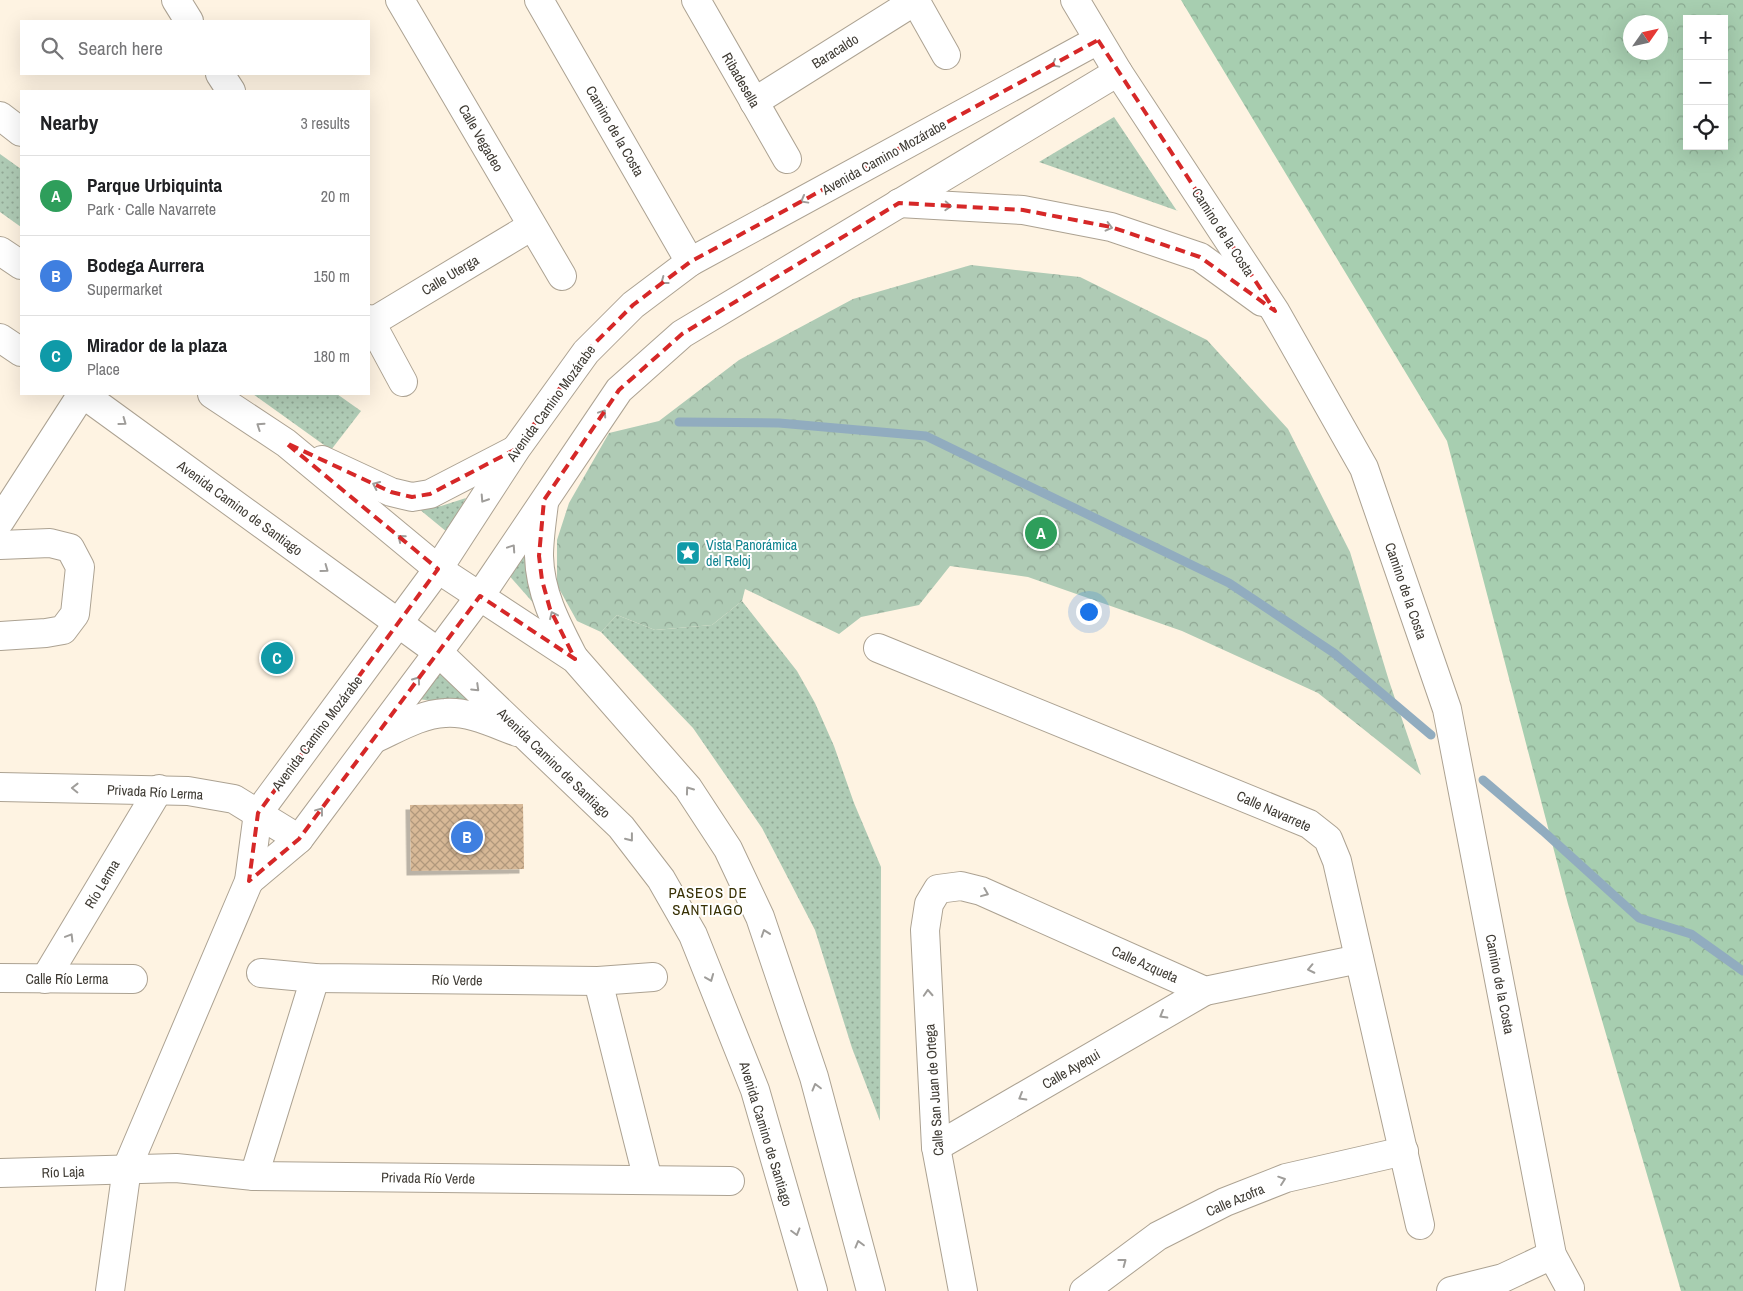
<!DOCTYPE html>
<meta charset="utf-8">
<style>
body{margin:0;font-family:"Archivo Narrow",sans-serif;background:#f6f6f6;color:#202124}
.controls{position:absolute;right:15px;top:15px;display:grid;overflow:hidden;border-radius:0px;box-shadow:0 5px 20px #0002}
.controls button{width:45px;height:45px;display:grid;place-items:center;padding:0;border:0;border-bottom:1px solid #e0e0e0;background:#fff;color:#202124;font:25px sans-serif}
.compass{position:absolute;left:1623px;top:15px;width:45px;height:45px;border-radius:50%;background:#fff;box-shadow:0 5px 20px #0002;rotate:56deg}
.you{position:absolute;left:1088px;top:611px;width:18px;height:18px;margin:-12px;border:4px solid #fff;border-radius:50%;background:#1a73e8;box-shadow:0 0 0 8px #1a73e833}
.badge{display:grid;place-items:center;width:32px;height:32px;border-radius:50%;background:#b45309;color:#fff;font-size:16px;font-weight:700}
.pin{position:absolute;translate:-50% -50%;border:2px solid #fff;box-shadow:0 1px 5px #0006}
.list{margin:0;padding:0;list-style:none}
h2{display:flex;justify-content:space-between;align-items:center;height:65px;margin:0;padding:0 20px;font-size:21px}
h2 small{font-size:16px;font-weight:400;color:#757577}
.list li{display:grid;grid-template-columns:32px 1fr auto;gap:15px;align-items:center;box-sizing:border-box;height:80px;padding:0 20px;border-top:1px solid #e0e0e0}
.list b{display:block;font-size:19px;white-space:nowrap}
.list p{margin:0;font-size:16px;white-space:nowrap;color:#757577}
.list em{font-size:16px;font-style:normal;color:#757577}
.icon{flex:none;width:28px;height:28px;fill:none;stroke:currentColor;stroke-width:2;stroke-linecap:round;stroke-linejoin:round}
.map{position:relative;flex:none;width:1743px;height:1291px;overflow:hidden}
.search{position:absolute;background:#fff;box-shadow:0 5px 20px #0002;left:20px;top:20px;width:350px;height:55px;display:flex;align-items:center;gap:12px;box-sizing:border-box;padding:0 18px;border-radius:0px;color:#757577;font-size:19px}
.panel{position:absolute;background:#fff;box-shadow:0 5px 20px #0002;left:20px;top:90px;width:350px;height:305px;border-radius:0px}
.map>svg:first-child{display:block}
.grass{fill:url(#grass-dots)}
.forest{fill:url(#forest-crowns);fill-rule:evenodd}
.park{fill:url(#park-crowns)}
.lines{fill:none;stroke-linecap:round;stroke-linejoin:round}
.stream{stroke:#91acbf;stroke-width:9}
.building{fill:url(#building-cross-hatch);filter:url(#shadow)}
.minor-casing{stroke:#aca292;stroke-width:30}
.minor{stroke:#fff;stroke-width:28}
.oneway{stroke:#9f9d9a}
.marked{fill:none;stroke:#d62828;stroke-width:4;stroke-dasharray:10 6;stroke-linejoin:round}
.labels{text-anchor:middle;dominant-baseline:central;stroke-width:4;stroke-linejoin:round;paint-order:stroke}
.street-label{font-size:14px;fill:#3f3b34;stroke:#fff}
.culture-label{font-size:14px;fill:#0d838f;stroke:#fff;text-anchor:start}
.neighbourhood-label{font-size:15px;letter-spacing:1px;fill:#383105;stroke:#fff}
</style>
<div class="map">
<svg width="1743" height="1291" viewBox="0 0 1743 1291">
<defs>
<pattern id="grass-dots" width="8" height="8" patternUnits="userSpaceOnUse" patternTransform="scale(1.25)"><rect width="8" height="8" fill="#afcbb5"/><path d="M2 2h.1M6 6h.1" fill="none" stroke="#90a694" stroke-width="1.8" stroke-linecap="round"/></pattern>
<pattern id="forest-crowns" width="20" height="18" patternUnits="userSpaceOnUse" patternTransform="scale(1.25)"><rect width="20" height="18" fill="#a7ceb0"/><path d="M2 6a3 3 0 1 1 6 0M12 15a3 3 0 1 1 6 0" fill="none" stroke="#89a890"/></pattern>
<pattern id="park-crowns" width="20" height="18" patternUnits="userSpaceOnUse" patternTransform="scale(1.25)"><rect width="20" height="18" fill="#afcbb5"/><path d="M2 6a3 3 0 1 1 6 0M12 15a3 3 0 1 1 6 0" fill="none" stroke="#90a694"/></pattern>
<pattern id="building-cross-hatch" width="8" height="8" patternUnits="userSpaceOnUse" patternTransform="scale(1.25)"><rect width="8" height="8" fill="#d8b997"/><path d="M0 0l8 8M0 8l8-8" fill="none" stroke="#b1987c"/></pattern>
<filter id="shadow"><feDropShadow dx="-4.5" dy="4.5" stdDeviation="0" flood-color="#0004"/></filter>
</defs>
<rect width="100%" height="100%" fill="#fef3e2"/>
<g class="grass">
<path d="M1114 117 1177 211H1178L1039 162Z"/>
<path d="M0 154 21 169V227L0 212Z"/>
<path d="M253 394H337L361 411 331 450Z"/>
<path d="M466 498 447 532 419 509 441 506Z"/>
<path d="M524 546 536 606 507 573Z"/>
<path d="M742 601 797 671 815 703 834 746 854 803 881 867 880 1121 852 1048 815 930 762 828 693 728 601 632 617 615 655 630 712 625Z"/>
<path d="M437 668 479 705 457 704 418 699Z"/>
</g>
<path class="forest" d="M1181 0H1743V1291H1681L1568 904 1447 441ZM1687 19H1724V146H1687ZM1630 22H1660V52H1630Z"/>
<path class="park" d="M971 265 1080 277 1207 340 1288 429 1350 552 1389 681 1421 775 1318 693 1182 631 1028 577 950 566 919 605 861 617 839 634 745 589 742 601 712 625 655 630 617 615 601 632 577 621 557 585V540L569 503 609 433 659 421 739 360 853 299Z"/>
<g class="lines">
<g class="stream">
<path d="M679 422 779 423 926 436 1229 583 1334 653 1431 735"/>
<path d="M1483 780 1543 831 1639 918 1691 934 1743 971"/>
</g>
</g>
<path class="building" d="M523 804 524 869 411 871 410 805Z"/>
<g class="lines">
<defs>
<g id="minor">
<path d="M176 0 189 21"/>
<path d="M400 0 562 276"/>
<path d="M539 0 690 262"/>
<path d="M696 0 787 159"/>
<path d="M915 0 946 55"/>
<path d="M1075 0 1118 72 1275 311 1364 468 1447 709 1552 1255 1570 1288"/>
<path d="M220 74 231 91"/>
<path d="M754 102 915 1"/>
<path d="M0 116 21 132"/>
<path d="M899 203 1023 210 1111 227 1200 257 1262 302"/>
<path d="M0 251 21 265"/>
<path d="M369 319 403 382"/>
<path d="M369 324 532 226"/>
<path d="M0 338 21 352"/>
<path d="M83 394 438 652 621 827 661 879 693 935 755 1090 813 1291"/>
<path d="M212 394 286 443 438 569 575 659 688 788 728 849 760 917 814 1077 871 1291"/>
<path d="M322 460 391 492 412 497 430 494 515 450"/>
<path d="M544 503C542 520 539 539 539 556 540 594 557 625 574 658"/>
<path d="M0 521 82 394"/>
<path d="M0 545 50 543 70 548 80 567 75 614 63 630 46 633 0 636"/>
<path d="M878 648 1309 824 1328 839 1337 861 1420 1225"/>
<path d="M376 738C398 728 421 714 445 713 469 711 495 724 517 732"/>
<path d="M0 787 188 791 234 799 299 839"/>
<path d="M249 881 299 839 480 596 619 390 682 334 1118 72"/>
<path d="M261 973 315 978 598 981 653 977"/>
<path d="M0 978 133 979"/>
<path d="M45 979 159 789"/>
<path d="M598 981 648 1180"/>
<path d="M936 1147 1205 991"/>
<path d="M0 1173 176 1168 254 1176 730 1181"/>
<path d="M254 1176 315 978"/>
<path d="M110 1291 127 1168 249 881 258 813 438 569 516 449 586 352 633 305 690 262 1098 40"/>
<path d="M963 1291 936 1147 925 930 929 904 938 889 961 886 981 891 1205 991 1359 959"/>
<path d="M1084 1291 1158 1236 1225 1202 1286 1178 1404 1151"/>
<path d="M1451 1291 1503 1278 1552 1255"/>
</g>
</defs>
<use href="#minor" class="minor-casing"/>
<use href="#minor" class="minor"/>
</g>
<defs><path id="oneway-chevron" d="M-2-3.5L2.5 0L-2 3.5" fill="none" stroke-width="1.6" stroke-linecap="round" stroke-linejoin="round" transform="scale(1.25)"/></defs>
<g class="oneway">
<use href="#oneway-chevron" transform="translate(1055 64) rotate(151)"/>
<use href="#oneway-chevron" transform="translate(804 200) rotate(151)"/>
<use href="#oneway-chevron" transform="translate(948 206) rotate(3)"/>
<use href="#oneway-chevron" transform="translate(1109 227) rotate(14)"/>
<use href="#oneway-chevron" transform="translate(664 281) rotate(143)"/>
<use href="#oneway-chevron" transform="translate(603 413) rotate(-56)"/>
<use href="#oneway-chevron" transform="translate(123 422) rotate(36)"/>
<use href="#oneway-chevron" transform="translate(260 426) rotate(-146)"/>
<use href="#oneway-chevron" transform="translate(376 485) rotate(-155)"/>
<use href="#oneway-chevron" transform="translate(484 499) rotate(123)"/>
<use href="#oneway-chevron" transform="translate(401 538) rotate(-140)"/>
<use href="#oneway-chevron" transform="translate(512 548) rotate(-56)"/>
<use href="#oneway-chevron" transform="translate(325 569) rotate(36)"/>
<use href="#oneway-chevron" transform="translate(553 615) rotate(-115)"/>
<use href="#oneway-chevron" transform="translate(417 680) rotate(-54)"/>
<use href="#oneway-chevron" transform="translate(476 688) rotate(44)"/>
<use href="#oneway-chevron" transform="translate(75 788) rotate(-179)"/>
<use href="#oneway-chevron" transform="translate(689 790) rotate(-126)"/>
<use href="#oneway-chevron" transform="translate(320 811) rotate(-53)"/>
<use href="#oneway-chevron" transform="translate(630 838) rotate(52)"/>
<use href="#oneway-chevron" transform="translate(985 893) rotate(22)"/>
<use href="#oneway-chevron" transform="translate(765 933) rotate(-109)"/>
<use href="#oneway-chevron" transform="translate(70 937) rotate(-59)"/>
<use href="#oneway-chevron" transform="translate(1311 969) rotate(168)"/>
<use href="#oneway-chevron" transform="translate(710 978) rotate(68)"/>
<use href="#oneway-chevron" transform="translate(928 993) rotate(-93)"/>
<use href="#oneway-chevron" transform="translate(1163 1015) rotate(150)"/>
<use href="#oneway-chevron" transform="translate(816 1087) rotate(-105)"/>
<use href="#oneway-chevron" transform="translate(1022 1097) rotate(150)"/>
<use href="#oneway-chevron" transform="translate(1282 1180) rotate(-19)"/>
<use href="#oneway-chevron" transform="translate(796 1232) rotate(74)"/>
<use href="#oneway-chevron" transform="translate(859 1244) rotate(-105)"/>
<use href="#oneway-chevron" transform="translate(1123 1262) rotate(-37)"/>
</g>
<path class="marked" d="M1098 40 1275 311 1200 257 1111 227 1023 210 899 203 682 334 619 390 544 500 539 556 542 580 550 609 575 659 480 596 299 839 249 881 258 813 438 569 286 443 391 492 412 497 430 494 516 449 586 352 633 305 690 262Z"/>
<defs>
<symbol id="sight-square" viewBox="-11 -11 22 22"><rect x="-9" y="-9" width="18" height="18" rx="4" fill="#0f9aa8" stroke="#fff"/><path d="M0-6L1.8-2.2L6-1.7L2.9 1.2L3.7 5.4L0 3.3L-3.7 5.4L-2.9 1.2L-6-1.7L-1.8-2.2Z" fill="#fff"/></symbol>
</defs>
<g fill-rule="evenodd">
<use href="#sight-square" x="674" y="539" width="28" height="28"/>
</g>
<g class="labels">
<g class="street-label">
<text transform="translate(835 51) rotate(-32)">Baracaldo</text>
<text transform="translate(741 80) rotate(60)">Ribadesella</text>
<text transform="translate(615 131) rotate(60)">Camino de la Costa</text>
<text transform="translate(481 138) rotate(60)">Calle Vegadeo</text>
<text transform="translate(884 157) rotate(-29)">Avenida Camino Mozárabe</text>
<text transform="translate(1223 232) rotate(57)">Camino de la Costa</text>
<text transform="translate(450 275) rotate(-31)">Calle Uterga</text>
<text transform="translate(551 403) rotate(-54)">Avenida Camino Mozárabe</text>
<text transform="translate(240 508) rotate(36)">Avenida Camino de Santiago</text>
<text transform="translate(1406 591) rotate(71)">Camino de la Costa</text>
<text transform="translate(317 733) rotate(-53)">Avenida Camino Mozárabe</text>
<text transform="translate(554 763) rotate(44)">Avenida Camino de Santiago</text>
<text transform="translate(155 792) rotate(3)">Privada Río Lerma</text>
<text transform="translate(1274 811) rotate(24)">Calle Navarrete</text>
<text transform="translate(102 884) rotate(-59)">Río Lerma</text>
<text transform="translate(1145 964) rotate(24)">Calle Azqueta</text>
<text x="67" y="979">Calle Río Lerma</text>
<text transform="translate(457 980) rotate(1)">Río Verde</text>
<text transform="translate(1500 984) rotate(79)">Camino de la Costa</text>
<text transform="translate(1071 1069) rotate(-30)">Calle Ayequi</text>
<text transform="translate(934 1090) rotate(-94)">Calle San Juan de Ortega</text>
<text transform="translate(766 1134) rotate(73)">Avenida Camino de Santiago</text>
<text transform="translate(63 1172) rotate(-2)">Río Laja</text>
<text transform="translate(428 1178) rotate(1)">Privada Río Verde</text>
<text transform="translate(1235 1200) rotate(-23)">Calle Azofra</text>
</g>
<g class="culture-label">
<text x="706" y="545">Vista Panorámica<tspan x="706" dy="16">del Reloj</tspan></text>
</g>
<g class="neighbourhood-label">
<text x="708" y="892">PASEOS DE<tspan x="708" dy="17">SANTIAGO</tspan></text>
</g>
</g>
</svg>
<div class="controls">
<button>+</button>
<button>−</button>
<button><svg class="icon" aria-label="locate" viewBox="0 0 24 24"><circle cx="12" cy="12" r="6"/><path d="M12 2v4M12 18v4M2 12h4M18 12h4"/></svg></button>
</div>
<svg class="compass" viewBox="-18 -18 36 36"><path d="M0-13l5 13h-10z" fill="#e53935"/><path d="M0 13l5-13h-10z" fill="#757577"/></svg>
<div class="you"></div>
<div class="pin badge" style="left:1041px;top:533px;background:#2e9e5b">A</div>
<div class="pin badge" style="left:467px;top:837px;background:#3f7fe0">B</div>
<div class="pin badge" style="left:277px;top:658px;background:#0f9aa8">C</div>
<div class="search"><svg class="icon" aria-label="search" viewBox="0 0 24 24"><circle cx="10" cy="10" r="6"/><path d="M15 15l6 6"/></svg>Search here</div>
<section class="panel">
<h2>Nearby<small>3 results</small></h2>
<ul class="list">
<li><span class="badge" style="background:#2e9e5b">A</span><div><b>Parque Urbiquinta</b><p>Park · Calle Navarrete</p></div><em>20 m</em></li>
<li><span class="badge" style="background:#3f7fe0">B</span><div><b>Bodega Aurrera</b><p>Supermarket</p></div><em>150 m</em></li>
<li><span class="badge" style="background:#0f9aa8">C</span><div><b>Mirador de la plaza</b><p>Place</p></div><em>180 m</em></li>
</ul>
</section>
</div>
